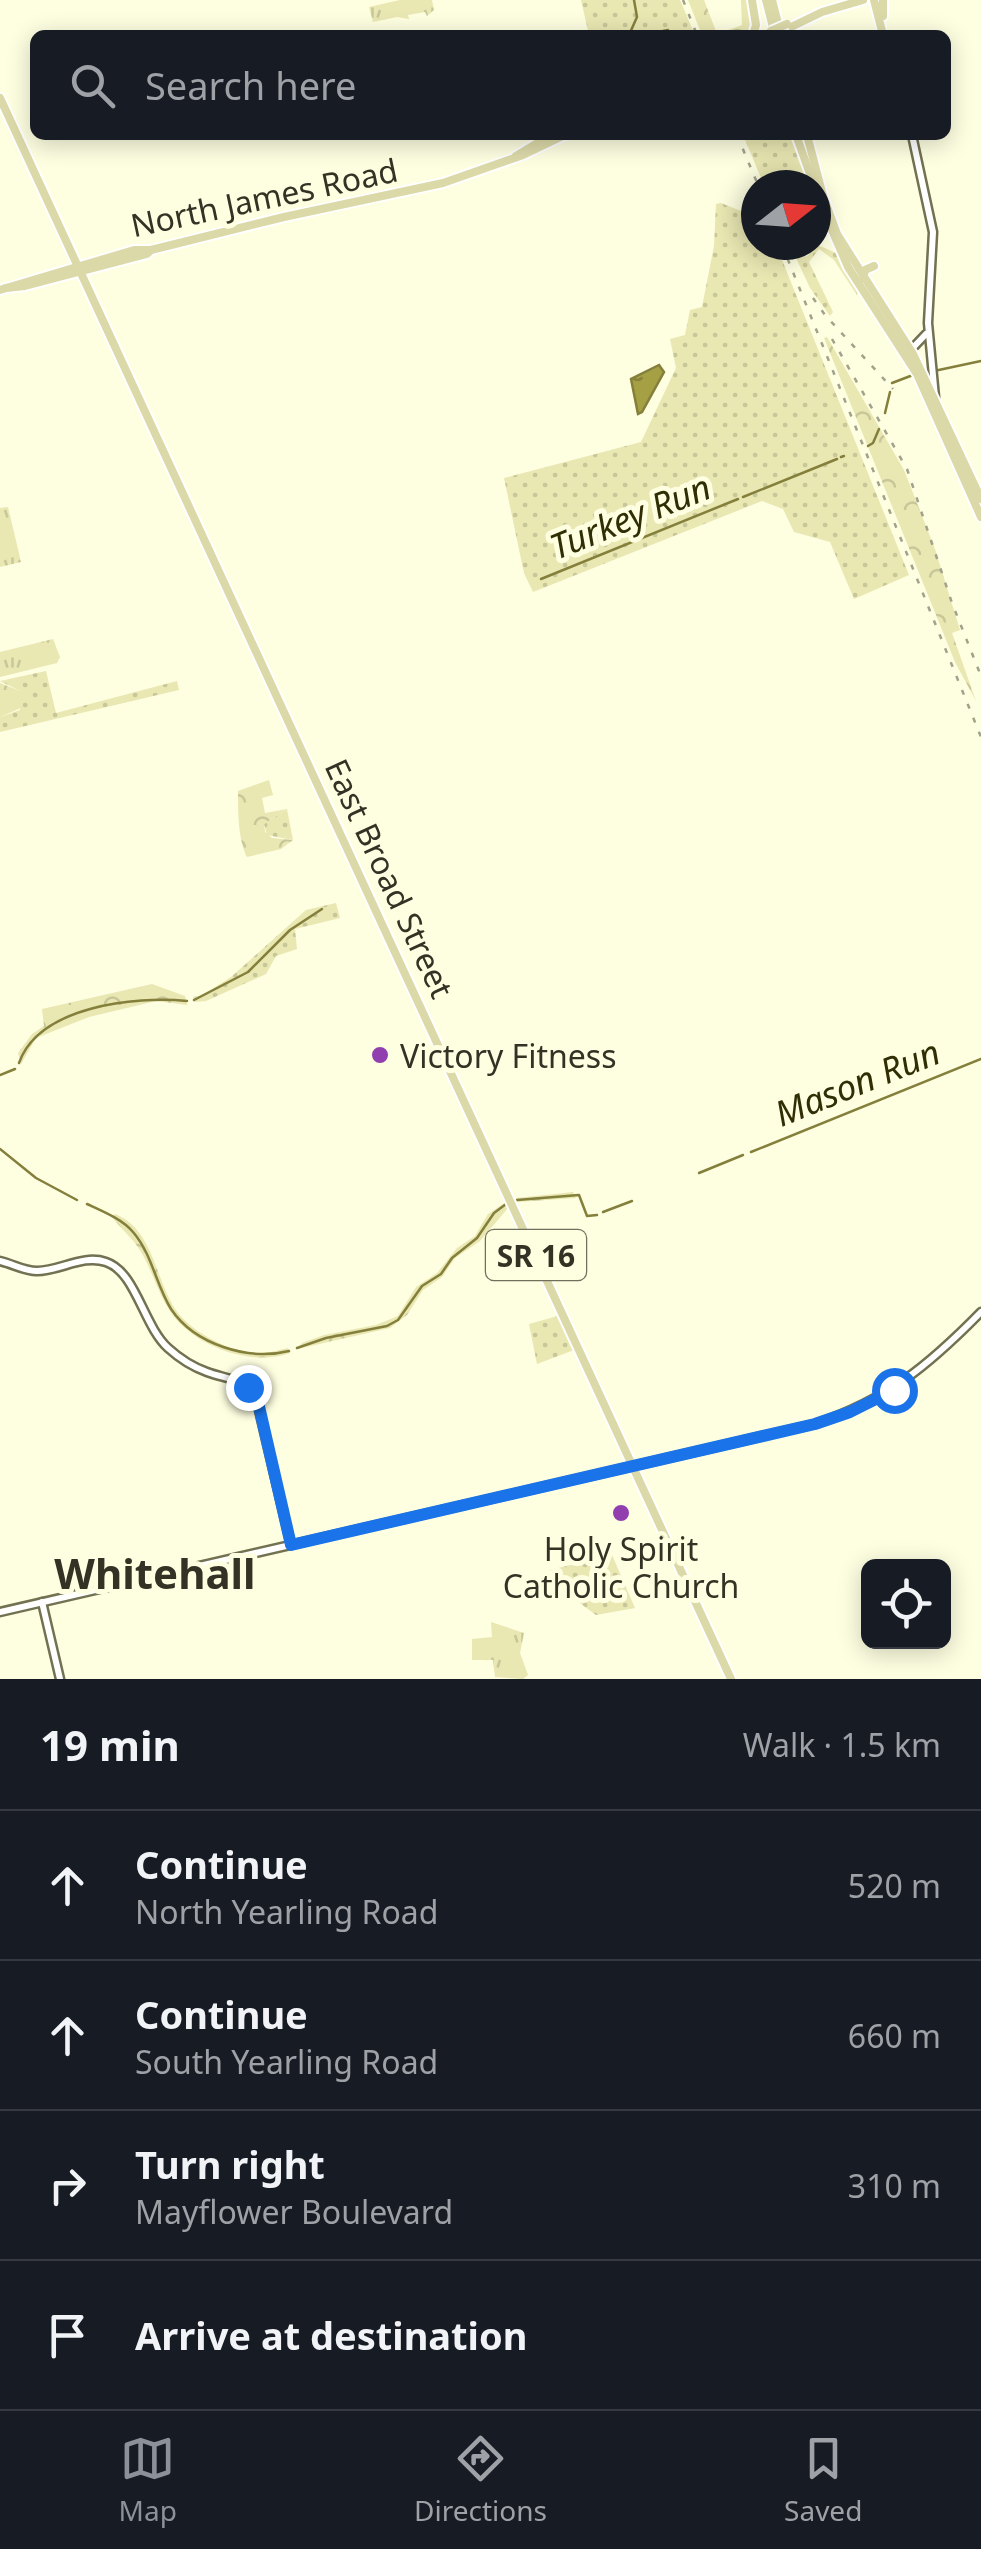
<!DOCTYPE html>
<meta charset="utf-8">
<style>
body{margin:0;font-family:"Noto Sans",sans-serif;background:#20242c;color:#f1f3f6}
.controls{position:absolute;right:30px;bottom:30px;display:grid;overflow:hidden;border-radius:15px;box-shadow:0 5px 25px #0003}
.controls button{width:90px;height:90px;display:grid;place-items:center;padding:0;border:0;border-bottom:2px solid #363941;background:#171b24;color:#f1f3f6;font:50px sans-serif}
.compass{position:absolute;left:741px;top:170px;width:90px;height:90px;border-radius:50%;background:#171b24;box-shadow:0 5px 25px #0003;rotate:73deg}
.stop{position:absolute;width:30px;height:30px;margin:-22px;border:8px solid #1a73e8;border-radius:50%;background:#fff}
.stop.end{background:#1a73e8;border-color:#fff;box-shadow:0 2px 10px #0008}
.list{margin:0;padding:0;list-style:none}
h2{display:flex;justify-content:space-between;align-items:center;height:130px;margin:0;padding:0 40px;font-size:42px}
h2 small{font-size:32px;font-weight:400;color:#9ea1a6}
.list li{display:grid;grid-template-columns:65px 1fr auto;gap:30px;align-items:center;box-sizing:border-box;height:150px;padding:0 40px;border-top:2px solid #363941}
.list b{display:block;font-size:38px;white-space:nowrap}
.list p{margin:0;font-size:32px;white-space:nowrap;color:#9ea1a6}
.list em{font-size:32px;font-style:normal;color:#9ea1a6}
.icon{flex:none;width:55px;height:55px;fill:none;stroke:currentColor;stroke-width:2;stroke-linecap:round;stroke-linejoin:round}
.map{position:relative;flex:none;width:981px;height:1679px;overflow:hidden}
.search{position:absolute;background:#171b24;box-shadow:0 5px 25px #0003;left:30px;right:30px;top:30px;height:110px;display:flex;align-items:center;gap:25px;box-sizing:border-box;padding:0 35px;border-radius:15px;color:#9ea1a6;font-size:38px}
.sheet{height:730px;background:#171b24}
nav{display:flex;justify-content:space-around;align-items:center;box-sizing:border-box;height:140px;border-top:2px solid #363941;background:#171b24;font-size:28px;color:#9ea1a6}
nav a{display:grid;justify-items:center;gap:5px}
nav .on{color:#8c9099}
.map>svg:first-child{display:block}
.grass{fill:url(#grass-dots)}
.forest{fill:url(#forest-crowns)}
.park{fill:url(#park-tufts)}
.water{fill:url(#water-ripples);stroke:#847f3b;stroke-width:2.5}
.lines{fill:none;stroke-linecap:round;stroke-linejoin:round}
.stream{stroke:#847f3b;stroke-width:2.5}
.secondary-casing{stroke:#727151;stroke-width:11}
.primary-casing{stroke:#fff;stroke-width:12}
.secondary{stroke:#fff;stroke-width:6}
.primary{stroke:#dcd9a9;stroke-width:8}
.rail{stroke:#a2a18b;stroke-width:2.5;stroke-dasharray:5 10;stroke-linecap:butt}
.primary-bridge-casing{stroke:#fff;stroke-width:12;stroke-linecap:butt}
.primary-bridge{stroke:#dcd9a9;stroke-width:8}
.route{stroke:#1a73e8;stroke-width:12}
.poi-dot{fill:#913faf;stroke:#fefee1;stroke-width:4}
.labels{text-anchor:middle;dominant-baseline:central;stroke-width:10;stroke-linejoin:round;paint-order:stroke}
.shield{fill:#fefee1;stroke:#706f5d;stroke-width:2.5}
.shield-label{font-size:30px;font-weight:bold;fill:#333224}
.street-label{font-size:32px;fill:#333224;stroke:#fefee1}
.poi-label{font-size:32px;fill:#333224;stroke:#fefee1;text-anchor:start}
.water-label{font-size:35px;font-style:italic;fill:#302e05;stroke:#fefee1}
.district-label{font-size:42px;font-weight:bold;fill:#333224;stroke:#fefee1}
</style>
<div class="map">
<svg width="981" height="1679" viewBox="0 0 981 1679">
<defs>
<pattern id="grass-dots" width="8" height="8" patternUnits="userSpaceOnUse" patternTransform="scale(2.5)"><rect width="8" height="8" fill="#e9e7b2"/><path d="M2 2h.1M6 6h.1" fill="none" stroke="#c8c799" stroke-width="1.8" stroke-linecap="round"/></pattern>
<pattern id="forest-crowns" width="20" height="18" patternUnits="userSpaceOnUse" patternTransform="scale(2.5)"><rect width="20" height="18" fill="#e9e7b2"/><path d="M2 6a3 3 0 1 1 6 0M12 15a3 3 0 1 1 6 0" fill="none" stroke="#c8c799"/></pattern>
<pattern id="park-tufts" width="24" height="20" patternUnits="userSpaceOnUse" patternTransform="scale(2.5)"><rect width="24" height="20" fill="#e9e7b2"/><path d="M3 7l-1-3M5 7V3M7 7l1-3M15 17l-1-3M17 17v-4M19 17l1-3" fill="none" stroke="#c8c799"/></pattern>
<pattern id="water-ripples" width="26" height="14" patternUnits="userSpaceOnUse" patternTransform="scale(2.5)"><rect width="26" height="14" fill="#a6a045"/><path d="M2 4q2-2 4 0t4 0M15 11q2-2 4 0t4 0" fill="none" stroke="#888339"/></pattern>
</defs>
<rect width="100%" height="100%" fill="#fefee1"/>
<g class="grass">
<path d="M581 0H680L695 35H589Z"/>
<path d="M743 135H795L811 185H764Z"/>
<path d="M721 203 756 217V245H776L909 575 854 599 830 542 794 532 783 509 762 501 533 592 524 573 504 478 641 442 676 368 670 339 685 335 690 310 702 307 714 246 716 204Z"/>
<path d="M790 245H801L806 257 818 245 836 253 858 289 857 295 834 260 819 249 809 262 833 312 830 316 810 288Z"/>
<path d="M46 671 56 713 177 681 179 690 0 732V717L20 710V691L0 681Z"/>
<path d="M287 809 293 840 267 835 264 824Z"/>
<path d="M336 903 340 918 295 929 297 949 276 956 266 974 206 1001 194 1002 193 997 201 996 231 977 306 910Z"/>
<path d="M558 1316 574 1350 537 1364 529 1324Z"/>
<path d="M612 1555 635 1608 596 1615 573 1598 550 1570Z"/>
</g>
<g class="forest">
<path d="M688 0H704L717 34 742 25 741 0H750L753 23 750 35H702Z"/>
<path d="M827 337 904 470 935 549 960 630 952 633 976 701 955 662 824 338Z"/>
<path d="M0 683 20 691 23 707 0 717Z"/>
<path d="M269 780 273 795 262 798 265 813 287 809 264 824 265 832 272 838 293 840 281 849 247 857C238 840 238 810 238 791Z"/>
<path d="M152 984 185 996 187 1005 156 1001 89 1017 36 1038 21 1064 18 1053 32 1034 44 1026 42 1009Z"/>
<path d="M573 1192 576 1198 517 1202 516 1198Z"/>
<path d="M506 1202 508 1208 480 1241 455 1258 442 1277 423 1290 407 1315 390 1328 297 1349 302 1343 324 1335 376 1325 398 1316 416 1287 437 1273 457 1248 475 1236 488 1214Z"/>
<path d="M115 1214C151 1228 155 1274 172 1304 186 1330 228 1352 257 1353 267 1354 278 1350 288 1348L290 1353C252 1367 196 1347 172 1314 159 1296 153 1272 141 1252 133 1238 121 1229 112 1217Z"/>
</g>
<g class="park">
<path d="M400 0H432L434 10 427 16 425 12 408 15 409 19 397 17 373 22 369 7Z"/>
<path d="M8 507 21 562 0 567V508Z"/>
<path d="M53 639 60 657 57 663 0 677V652Z"/>
<path d="M491 1622 524 1633 520 1653 528 1675 523 1679 495 1677 493 1660H472V1639L492 1637Z"/>
</g>
<path class="water" d="M659 365 664 372 642 412 638 414 631 379Z"/>
<g class="lines">
<g class="stream">
<path d="M629 35 637 17 634 0"/>
<path d="M643 35 668 30"/>
<path d="M934 371 981 361"/>
<path d="M892 383 913 375"/>
<path d="M885 413 890 392"/>
<path d="M868 446 873 443 879 429"/>
<path d="M841 457 844 456"/>
<path d="M743 497 837 459"/>
<path d="M541 579 738 499"/>
<path d="M194 1000 248 972 290 930 322 909"/>
<path d="M19 1063C39 1006 135 996 187 1001"/>
<path d="M0 1075 15 1069"/>
<path d="M0 1149 36 1178 77 1200"/>
<path d="M751 1152 981 1059"/>
<path d="M699 1173 743 1155"/>
<path d="M517 1200 579 1195 587 1216 597 1215"/>
<path d="M87 1204C102 1211 122 1219 133 1232 152 1254 156 1285 171 1309 195 1345 249 1361 289 1351"/>
<path d="M603 1212 632 1201"/>
<path d="M297 1348 326 1338 387 1326 398 1320 422 1286 441 1274 452 1258 477 1238 494 1213 506 1204"/>
</g>
<defs>
<g id="secondary">
<path d="M912 135 933 232 928 323 935 397"/>
<path d="M907 354 926 334"/>
<path d="M0 1261C13 1264 24 1271 37 1271 60 1271 83 1254 106 1262 136 1272 143 1325 168 1348 179 1358 193 1367 207 1372 228 1380 248 1378 257 1402L291 1545"/>
<path d="M42 1602 60 1679"/>
<path d="M0 1612 815 1424C888 1399 928 1366 981 1312"/>
</g>
<g id="primary">
<path d="M752 0 756 25 753 35"/>
<path d="M766 0 775 35"/>
<path d="M772 0 781 35"/>
<path d="M874 0 883 35"/>
<path d="M883 0V16"/>
<path d="M787 29 822 12 863 0"/>
<path d="M0 98 731 1679"/>
<path d="M796 135 814 185"/>
<path d="M807 135 823 196 837 234 913 354 981 499"/>
<path d="M516 156 551 135"/>
<path d="M816 193 848 267 917 374 981 517"/>
<path d="M863 278 865 270 874 266"/>
<path d="M6 288 25 286 147 254 151 250"/>
<path d="M0 290 134 250H151L284 217 443 183 523 155 565 135"/>
</g>
</defs>
<use href="#secondary" class="secondary-casing"/>
<use href="#primary" class="primary-casing"/>
<use href="#secondary" class="secondary"/>
<use href="#primary" class="primary"/>
<g class="rail">
<path d="M683 0 697 35"/>
<path d="M737 135 758 185"/>
<path d="M782 245 981 737"/>
<path d="M813 298 825 315 893 389"/>
<path d="M832 339 907 469 952 603 981 676"/>
</g>
<defs>
<path id="primary-bridge" d="M771 31 787 24"/>
</defs>
<use href="#primary-bridge" class="primary-bridge-casing"/>
<use href="#primary-bridge" class="primary-bridge"/>
</g>
<g class="lines">
<path class="route" d="M248 1387 258 1402 291 1545 815 1424 850 1412 894 1390"/>
</g>
<g class="poi-dot">
<circle cx="380" cy="1055" r="10"/>
<circle cx="621" cy="1513" r="10"/>
</g>
<g class="labels">
<rect class="shield" x="486" y="1230" width="100" height="50" rx="8"/>
<g class="shield-label">
<text x="536" y="1255">SR 16</text>
</g>
<g class="street-label">
<text transform="translate(264 197) rotate(-12)">North James Road</text>
<text transform="translate(390 878) rotate(65)">East Broad Street</text>
</g>
<g class="poi-label">
<text x="400" y="1055">Victory Fitness</text>
<text x="621" y="1548" text-anchor="middle">Holy Spirit<tspan x="621" dy="37">Catholic Church</tspan></text>
</g>
<g class="water-label">
<text transform="translate(630 516) rotate(-22)">Turkey Run</text>
<text transform="translate(857 1082) rotate(-22)">Mason Run</text>
</g>
<g class="district-label">
<text x="155" y="1572">Whitehall</text>
</g>
</g>
</svg>
<div class="controls">
<button><svg class="icon" aria-label="locate" viewBox="0 0 24 24"><circle cx="12" cy="12" r="6"/><path d="M12 2v4M12 18v4M2 12h4M18 12h4"/></svg></button>
</div>
<svg class="compass" viewBox="-18 -18 36 36"><path d="M0-13l5 13h-10z" fill="#e53935"/><path d="M0 13l5-13h-10z" fill="#9ea1a6"/></svg>
<div class="stop" style="left:894px;top:1390px"></div>
<div class="stop end" style="left:248px;top:1387px"></div>
<div class="search"><svg class="icon" aria-label="search" viewBox="0 0 24 24"><circle cx="10" cy="10" r="6"/><path d="M15 15l6 6"/></svg>Search here</div>
</div>
<section class="sheet">
<h2>19 min<small>Walk · 1.5 km</small></h2>
<ul class="list">
<li><svg class="icon" aria-label="ahead" viewBox="0 0 24 24"><path d="M12 20V5M6 11l6-6 6 6"/></svg><div><b>Continue</b><p>North Yearling Road</p></div><em>520 m</em></li>
<li><svg class="icon" aria-label="ahead" viewBox="0 0 24 24"><path d="M12 20V5M6 11l6-6 6 6"/></svg><div><b>Continue</b><p>South Yearling Road</p></div><em>660 m</em></li>
<li><svg class="icon" aria-label="right" viewBox="0 0 24 24"><path d="M7 20v-9h11M14 6l5 5-5 5"/></svg><div><b>Turn right</b><p>Mayflower Boulevard</p></div><em>310 m</em></li>
<li><svg class="icon" aria-label="arrive" viewBox="0 0 24 24"><path d="M6 21V4h12l-3 4 3 4H6"/></svg><div><b>Arrive at destination</b></div></li>
</ul>
</section>
<nav>
<a class="on"><svg class="icon" aria-label="map" viewBox="0 0 24 24"><path d="M3 6l6-2 6 2 6-2v14l-6 2-6-2-6 2zM9 4v14M15 6v14"/></svg>Map</a>
<a><svg class="icon" aria-label="directions" viewBox="0 0 24 24"><path d="M12 3l9 9-9 9-9-9zM9 14v-3h6M13 9l2 2-2 2"/></svg>Directions</a>
<a><svg class="icon" aria-label="saved" viewBox="0 0 24 24"><path d="M7 4h10v16l-5-4-5 4z"/></svg>Saved</a>
</nav>
